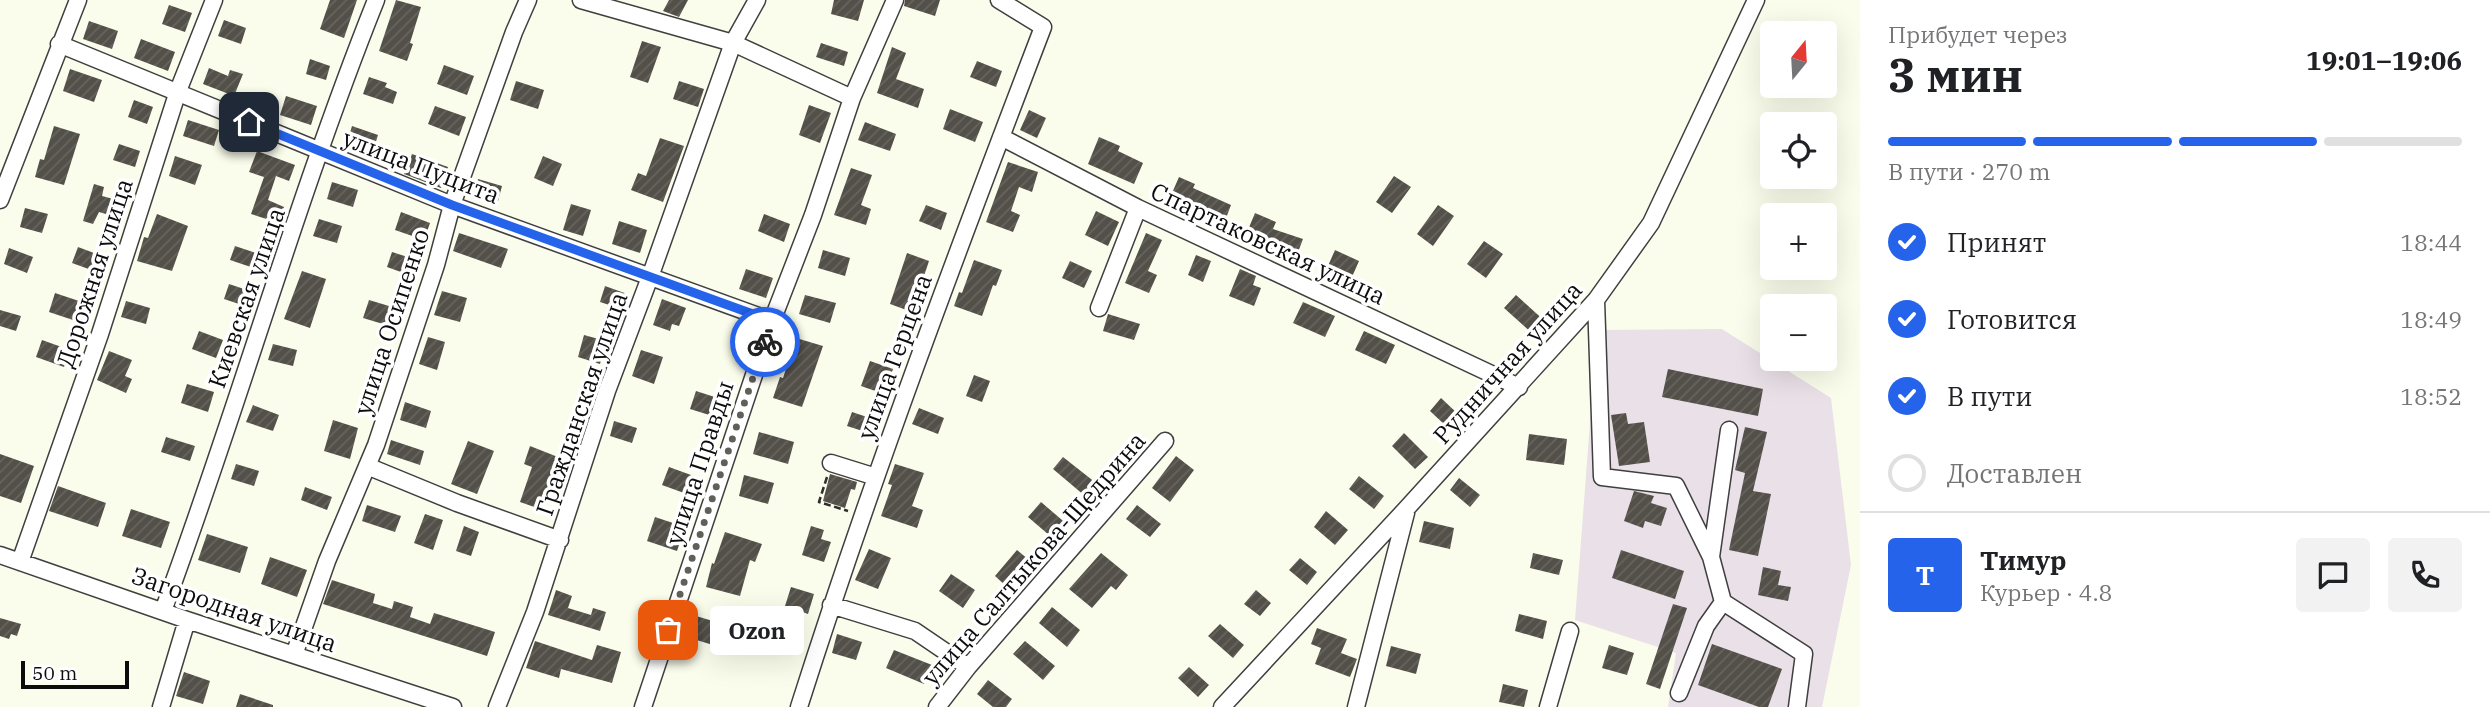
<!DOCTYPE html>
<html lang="ru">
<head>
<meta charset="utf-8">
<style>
	body { margin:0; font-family:"IBM Plex Serif",serif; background:#f2f2f2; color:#202124; height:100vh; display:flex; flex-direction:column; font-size:26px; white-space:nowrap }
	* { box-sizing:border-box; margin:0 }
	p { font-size:23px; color:#757577 }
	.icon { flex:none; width:38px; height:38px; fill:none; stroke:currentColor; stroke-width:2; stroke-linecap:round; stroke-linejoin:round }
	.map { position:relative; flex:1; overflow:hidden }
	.drawer { display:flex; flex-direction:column; background:#fff; width:630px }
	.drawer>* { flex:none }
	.needle { width:46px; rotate:18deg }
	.controls { position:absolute; left:1760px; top:21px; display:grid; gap:14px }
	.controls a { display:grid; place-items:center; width:77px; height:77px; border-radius:7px; background:#fff; box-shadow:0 7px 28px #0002; font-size:35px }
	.scale { position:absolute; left:21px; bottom:18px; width:108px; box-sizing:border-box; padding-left:7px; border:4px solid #0c0c0c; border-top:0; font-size:19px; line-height:24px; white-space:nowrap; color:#0c0c0c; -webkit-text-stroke:5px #fff; paint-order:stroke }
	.pin { position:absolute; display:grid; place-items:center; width:60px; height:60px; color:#fff; margin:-30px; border-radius:14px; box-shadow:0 4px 10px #0006 }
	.courier { position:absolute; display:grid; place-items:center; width:70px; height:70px; margin:-35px; border:5px solid #2563eb; border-radius:50%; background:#fff; color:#222; box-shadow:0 2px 9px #0007 }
	.bubble { position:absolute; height:49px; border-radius:7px; background:#fff; box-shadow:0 7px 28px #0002; font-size:23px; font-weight:700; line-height:49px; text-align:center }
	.head em { font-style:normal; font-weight:700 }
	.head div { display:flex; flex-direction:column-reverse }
	.head { display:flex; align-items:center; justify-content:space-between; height:119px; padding:0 28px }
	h1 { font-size:46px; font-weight:700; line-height:52px }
	.bar { display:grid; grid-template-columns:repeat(4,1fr); gap:10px 7px; align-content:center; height:84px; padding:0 28px }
	.bar i { height:9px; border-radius:5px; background:#e0e0e0 }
	.bar .current { background:#2563eb }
	.bar p { grid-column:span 4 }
	.line { display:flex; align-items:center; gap:18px; padding:0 28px; border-top:2px solid #e0e0e0 }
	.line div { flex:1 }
	.round { display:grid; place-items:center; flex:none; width:74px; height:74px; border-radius:7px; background:#f2f2f2 }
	ol { padding:0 28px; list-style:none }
	li { display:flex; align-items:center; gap:21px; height:77px }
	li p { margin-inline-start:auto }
	li .icon { padding:7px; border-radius:50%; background:#2563eb; color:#fff; stroke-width:4 }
	li:last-child { color:#757577 }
	li i { width:38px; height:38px; border:4px solid #e0e0e0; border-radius:50% }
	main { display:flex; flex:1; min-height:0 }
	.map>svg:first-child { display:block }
</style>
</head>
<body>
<main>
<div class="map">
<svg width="1860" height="707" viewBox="0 0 1860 707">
	<defs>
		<pattern id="building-hatch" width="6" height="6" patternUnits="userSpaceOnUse" patternTransform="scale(1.75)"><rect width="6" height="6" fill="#535049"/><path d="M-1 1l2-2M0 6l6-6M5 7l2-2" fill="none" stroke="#67645f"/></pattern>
	</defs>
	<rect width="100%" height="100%" fill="#fbfdec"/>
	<path fill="#eae0e8" d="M1722,329L1831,398L1851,565L1822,707H1668L1676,653L1575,620L1597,330Z"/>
	<path fill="url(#building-hatch)" d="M330,0H357L344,38L320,29Z
		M396,0L421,7L410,43L413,44L407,61L379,51Z
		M669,0H688L679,17L663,11Z
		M834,0H864L858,21L831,14Z
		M905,0H940L935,16L904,6Z
		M169,5L192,13L185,32L162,24Z
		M224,20L246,28L241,44L218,36Z
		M89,21L118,31L112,49L83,39Z
		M141,39L175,52L168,71L134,58Z
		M642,41L661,47L648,83L630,77Z
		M821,43L848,52L844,66L816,57Z
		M892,47L906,53L896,79L924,89L918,108L877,93Z
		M310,59L330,66L326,80L306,74Z
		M977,61L1002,71L996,87L970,77Z
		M444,65L474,76L467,95L437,84Z
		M209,68L228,76L230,70L243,74L234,96L203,84Z
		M70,69L102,80L94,102L63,91Z
		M369,77L387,83L385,87L397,92L393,104L363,94Z
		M516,81L544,90L538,109L510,100Z
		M679,81L704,89L698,107L673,99Z
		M286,96L317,106L311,125L280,115Z
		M134,100L153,107L147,124L128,117Z
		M809,105L831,113L820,143L799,135Z
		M435,106L466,117L459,136L428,124Z
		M950,109L983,122L975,142L943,129Z
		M1029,110L1046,118L1037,138L1020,130Z
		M188,120L219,130L214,146L183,136Z
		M865,122L896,134L890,151L858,140Z
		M54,126L80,134L64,185L35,177L40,159L44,160Z
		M352,126L378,135L373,151L347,143Z
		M1099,137L1120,146L1118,151L1143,163L1134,184L1088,164Z
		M660,138L684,146L663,202L631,190L638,173L646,176Z
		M119,144L140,151L135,167L113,160Z
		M257,151L295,165L289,181L276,176L268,200L284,207L279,223L251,214L264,177L249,172Z
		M412,154L448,167L441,188L404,174Z
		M175,156L202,165L195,185L169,176Z
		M543,156L562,164L553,186L534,178Z
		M1008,162L1038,172L1032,192L1019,187L1011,211L1020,215L1013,232L986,222Z
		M851,168L872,175L861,205L871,209L866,225L834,215Z
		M1394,176L1411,187L1392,213L1376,202Z
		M1179,177L1195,184L1193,188L1231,205L1223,226L1169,200Z
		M478,179L502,186L497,205L473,198Z
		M332,182L358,190L353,207L327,199Z
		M94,184L104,187L102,196L121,201L116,217L99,212L93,224L83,221Z
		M571,204L591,210L583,236L563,230Z
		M926,205L947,213L941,230L919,221Z
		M1438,205L1454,216L1433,246L1417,234Z
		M25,208L48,214L42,233L20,227Z
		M1096,211L1119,222L1108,246L1085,235Z
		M401,212L430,223L424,240L395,230Z
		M1255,213L1276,222L1273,229L1303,239L1295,260L1245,237Z
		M157,214L188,226L172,271L137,261L144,237L148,238Z
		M764,214L790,224L784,242L758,231Z
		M319,219L342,226L337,243L313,236Z
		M619,221L647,230L640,253L612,244Z
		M459,233L508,249L501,268L453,251Z
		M1146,233L1162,240L1148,271L1157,275L1149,293L1125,283Z
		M1484,241L1503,254L1486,278L1467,264Z
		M235,246L265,256L260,270L230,260Z
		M78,247L102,256L97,272L72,263Z
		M9,248L33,257L27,273L4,264Z
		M823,250L850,258L845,276L818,268Z
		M1335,250L1359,261L1348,286L1324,275Z
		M392,252L417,260L412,276L387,267Z
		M907,253L929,261L912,312L890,304Z
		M1196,255L1211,261L1203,282L1188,275Z
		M974,260L1002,270L996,286L993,285L982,316L954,306L959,292L962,293Z
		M1070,261L1092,271L1084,288L1062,278Z
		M746,269L773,278L766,298L739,289Z
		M1240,269L1256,276L1253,285L1261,288L1254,306L1229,296Z
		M302,271L326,279L310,328L284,319Z
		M229,284L253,292L248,307L224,299Z
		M605,286L630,295L625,310L600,302Z
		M442,291L467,298L460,322L434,315Z
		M55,293L88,304L82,323L49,312Z
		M805,295L836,303L830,323L799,314Z
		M1516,295L1547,323L1535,336L1504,308Z
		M662,299L686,308L679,326L672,324L670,331L653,325Z
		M369,300L399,309L393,327L363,318Z
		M126,301L150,308L146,324L121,317Z
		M1303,302L1335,316L1325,337L1293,323Z
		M0,310L21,316L16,331L0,326Z
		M1108,314L1140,324L1134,340L1103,331Z
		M199,331L223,340L216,358L192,349Z
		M1364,331L1395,345L1386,364L1355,350Z
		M584,335L606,341L600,364L578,357Z
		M428,337L445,342L437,370L419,364Z
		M796,338L823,346L802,407L773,398L780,377L783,378Z
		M42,340L70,350L64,367L36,357Z
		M273,344L297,350L293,366L268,360Z
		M641,350L663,357L654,384L632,376Z
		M109,351L132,360L125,376L132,379L126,393L97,380Z
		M870,361L893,369L884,394L861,386Z
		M1668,369L1763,389L1758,416L1662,397Z
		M974,375L990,381L982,402L966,396Z
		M187,384L214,392L208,412L181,403Z
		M696,391L724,400L719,418L690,409Z
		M1441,398L1458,414L1446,426L1430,411Z
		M405,402L431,411L426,428L400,420Z
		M253,405L279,415L273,431L246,422Z
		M919,408L944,418L938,434L912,424Z
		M852,412L873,419L869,433L847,426Z
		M1626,413L1628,424L1644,422L1650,462L1619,466L1611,415Z
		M333,420L358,428L350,459L324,451Z
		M614,421L637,428L632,443L610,436Z
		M1745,427L1767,432L1753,491L1771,494L1758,556L1729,550L1745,473L1735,470Z
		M759,432L794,442L788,464L753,454Z
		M1404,433L1428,457L1415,469L1392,446Z
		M1529,434L1567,439L1564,465L1526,460Z
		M166,437L195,446L190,461L161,452Z
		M391,440L424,451L420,465L387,454Z
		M468,441L494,451L477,494L451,484Z
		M530,446L563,459L543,510L520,502L532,467L524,464Z
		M0,454L34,466L21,503L0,496Z
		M1176,456L1194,470L1170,502L1152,488Z
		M1063,457L1096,483L1085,496L1053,469Z
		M236,464L259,471L254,486L231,479Z
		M895,464L924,473L912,506L923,510L917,528L881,516L892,485L888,484Z
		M669,467L702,479L695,497L662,485Z
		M830,474L857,482L855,490L851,489L845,508L823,501Z
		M744,475L774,483L768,504L739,496Z
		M1359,476L1384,496L1374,509L1349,489Z
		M1459,478L1480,495L1470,507L1450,490Z
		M58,486L106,503L98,527L49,511Z
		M305,487L332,497L327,510L301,500Z
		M1634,491L1654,496L1651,503L1667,508L1661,526L1645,521L1643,528L1624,521Z
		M1041,502L1069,526L1056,541L1028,517Z
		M367,505L401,516L395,532L362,521Z
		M1137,505L1161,524L1150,537L1126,519Z
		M131,509L170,522L161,548L122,536Z
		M1326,511L1348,530L1335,545L1314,527Z
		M425,514L443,520L433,550L414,543Z
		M655,517L685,527L677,551L647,541Z
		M1424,521L1454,528L1450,549L1419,542Z
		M464,526L479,532L471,556L456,551Z
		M811,526L824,530L821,539L831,542L824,562L802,555Z
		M725,532L762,544L755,562L750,560L740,596L706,587L712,563L714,564Z
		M207,534L248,547L240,573L198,560Z
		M869,549L891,558L878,589L855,580Z
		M1017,550L1029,560L1007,587L995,576Z
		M1621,550L1684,571L1675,599L1612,578Z
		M1101,553L1128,575L1116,590L1111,586L1092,608L1069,589Z
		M1533,553L1563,560L1559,575L1530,568Z
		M270,557L307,570L297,597L261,584Z
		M1300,558L1317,572L1307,585L1289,570Z
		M1763,567L1781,571L1778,585L1791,587L1788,601L1758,595Z
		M951,574L975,590L963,608L939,591Z
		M332,580L375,594L373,603L392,609L394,601L413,607L410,617L430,624L434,613L495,632L487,656L323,604Z
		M791,587L814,594L808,614L785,606Z
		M556,590L572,596L568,608L591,615L593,608L606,612L600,631L548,615Z
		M1256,590L1271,603L1260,616L1244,604Z
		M1673,604L1687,608L1660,689L1646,684Z
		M1052,607L1080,630L1067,647L1039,623Z
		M1519,614L1547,621L1543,639L1515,631Z
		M696,616L733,627L726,649L690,638Z
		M0,618L21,624L17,636L11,634L9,639L0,636Z
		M1220,624L1244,645L1233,658L1208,636Z
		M1317,628L1347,639L1341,653L1357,659L1350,677L1315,664L1321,648L1311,644Z
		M837,634L862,642L856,660L832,653Z
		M535,641L592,660L597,645L621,652L612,683L561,669L559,678L526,668Z
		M1025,641L1055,666L1043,680L1013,654Z
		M1712,644L1782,669L1768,707H1759L1698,685Z
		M1609,645L1634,653L1627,675L1602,668Z
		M1391,646L1421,654L1416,674L1386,666Z
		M894,650L932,665L924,684L886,668Z
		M1189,667L1209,685L1198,697L1178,678Z
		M184,672L210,681L203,704L176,696Z
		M988,680L1012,699L1006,707H993L977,694Z
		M1503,684L1528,690L1524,707L1499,702Z
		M240,694L273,705V707H236Z"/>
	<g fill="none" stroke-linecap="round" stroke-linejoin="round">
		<g stroke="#3f3f3f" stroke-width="19">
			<path id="minor" d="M581,0L733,43L852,98
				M59,44L452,205L772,321
				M1001,137L1138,208L1519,387
				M0,200L78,0
				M1596,300L1602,477L1676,486L1711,557
				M1099,308L1138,208
				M1729,430L1711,557L1723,602L1804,654L1797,707
				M831,463L876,477
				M367,466L457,503L560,540
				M0,555L187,620L453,707
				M20,562L100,334L178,91L214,0
				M831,605L915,631L968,667
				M163,611C238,409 296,200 376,0
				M294,655L327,561L376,445L436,265L452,205L514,32L528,0
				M1679,693L1706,626L1723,602
				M161,707L187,620
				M497,707L535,612L607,391L650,277L733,43L757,0
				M643,707L772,321L813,215L852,98L895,0
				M799,707C872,477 957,252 1043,27L999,0
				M937,707L968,667L1165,441
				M1222,707L1407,508L1596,300L1651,223L1756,0
				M1356,707L1406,513
				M1548,707L1570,631"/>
		</g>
		<path stroke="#2e2e2e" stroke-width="2.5" stroke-dasharray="7 3.5" stroke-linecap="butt" d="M827,477L819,502L848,511"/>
		<use href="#minor" stroke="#fff" stroke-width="16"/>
	</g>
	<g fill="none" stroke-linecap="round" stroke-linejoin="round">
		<path stroke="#60605a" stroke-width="7" stroke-dasharray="0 12.6" d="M668,630L765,342"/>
		<path stroke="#2563eb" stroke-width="9" d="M249,122L452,205L772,321L765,342"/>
	</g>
	<g text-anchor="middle" stroke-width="7" stroke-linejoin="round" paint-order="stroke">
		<g font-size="24" fill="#0c0c0c" stroke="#fff">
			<text transform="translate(421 167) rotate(21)" y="8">улица Пуцита</text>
			<text transform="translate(1268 244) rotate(25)" y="8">Спартаковская улица</text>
			<text transform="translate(95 273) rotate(-72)" y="8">Дорожная улица</text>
			<text transform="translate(247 298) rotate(-71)" y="8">Киевская улица</text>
			<text transform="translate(392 322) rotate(-72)" y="8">улица Осипенко</text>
			<text transform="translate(895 357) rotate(-70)" y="8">улица Герцена</text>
			<text transform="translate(1508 363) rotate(-48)" y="8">Рудничная улица</text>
			<text transform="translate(582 404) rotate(-71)" y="8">Гражданская улица</text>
			<text transform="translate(700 463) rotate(-72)" y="8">улица Правды</text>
			<text transform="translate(1034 559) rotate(-49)" y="8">улица Салтыкова-Щедрина</text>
			<text transform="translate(234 610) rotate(19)" y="8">Загородная улица</text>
		</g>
	</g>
</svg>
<div class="controls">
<a><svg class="needle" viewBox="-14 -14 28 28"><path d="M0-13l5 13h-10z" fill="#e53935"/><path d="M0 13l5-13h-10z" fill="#757577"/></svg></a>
<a><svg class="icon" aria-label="locate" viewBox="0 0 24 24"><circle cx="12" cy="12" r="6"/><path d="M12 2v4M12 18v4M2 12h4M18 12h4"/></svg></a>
<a>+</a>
<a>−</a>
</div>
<div class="scale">50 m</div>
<div class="pin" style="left:668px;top:630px;background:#ea580c"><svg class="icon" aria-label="bag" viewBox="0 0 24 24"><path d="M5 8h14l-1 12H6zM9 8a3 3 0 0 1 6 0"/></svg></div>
<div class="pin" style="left:249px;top:122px;background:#1f2937"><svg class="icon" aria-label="home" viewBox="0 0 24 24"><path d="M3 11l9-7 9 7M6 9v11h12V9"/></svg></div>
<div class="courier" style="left:765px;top:342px"><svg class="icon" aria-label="bike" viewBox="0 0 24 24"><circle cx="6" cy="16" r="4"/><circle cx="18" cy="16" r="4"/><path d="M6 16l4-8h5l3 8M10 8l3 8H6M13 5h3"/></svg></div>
<div class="bubble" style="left:710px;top:606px;width:94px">Ozon</div>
</div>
<section class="drawer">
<div class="head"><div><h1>3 мин</h1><p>Прибудет через</p></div><em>19:01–19:06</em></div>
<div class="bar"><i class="current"></i><i class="current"></i><i class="current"></i><i></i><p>В пути · 270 m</p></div>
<ol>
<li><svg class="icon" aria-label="check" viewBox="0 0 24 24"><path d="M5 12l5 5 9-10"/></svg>Принят<p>18:44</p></li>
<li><svg class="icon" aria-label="check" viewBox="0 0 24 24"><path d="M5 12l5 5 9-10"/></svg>Готовится<p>18:49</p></li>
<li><svg class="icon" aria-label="check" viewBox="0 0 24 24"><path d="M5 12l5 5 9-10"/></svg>В пути<p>18:52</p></li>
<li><i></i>Доставлен</li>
</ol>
<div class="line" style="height:126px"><b class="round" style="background:#2563eb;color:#fff">Т</b><div><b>Тимур</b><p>Курьер · 4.8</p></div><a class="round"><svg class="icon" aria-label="chat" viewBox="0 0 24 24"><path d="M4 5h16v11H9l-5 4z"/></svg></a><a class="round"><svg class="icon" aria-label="phone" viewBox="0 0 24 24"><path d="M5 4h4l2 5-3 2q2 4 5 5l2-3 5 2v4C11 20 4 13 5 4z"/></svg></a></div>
</section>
</main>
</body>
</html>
